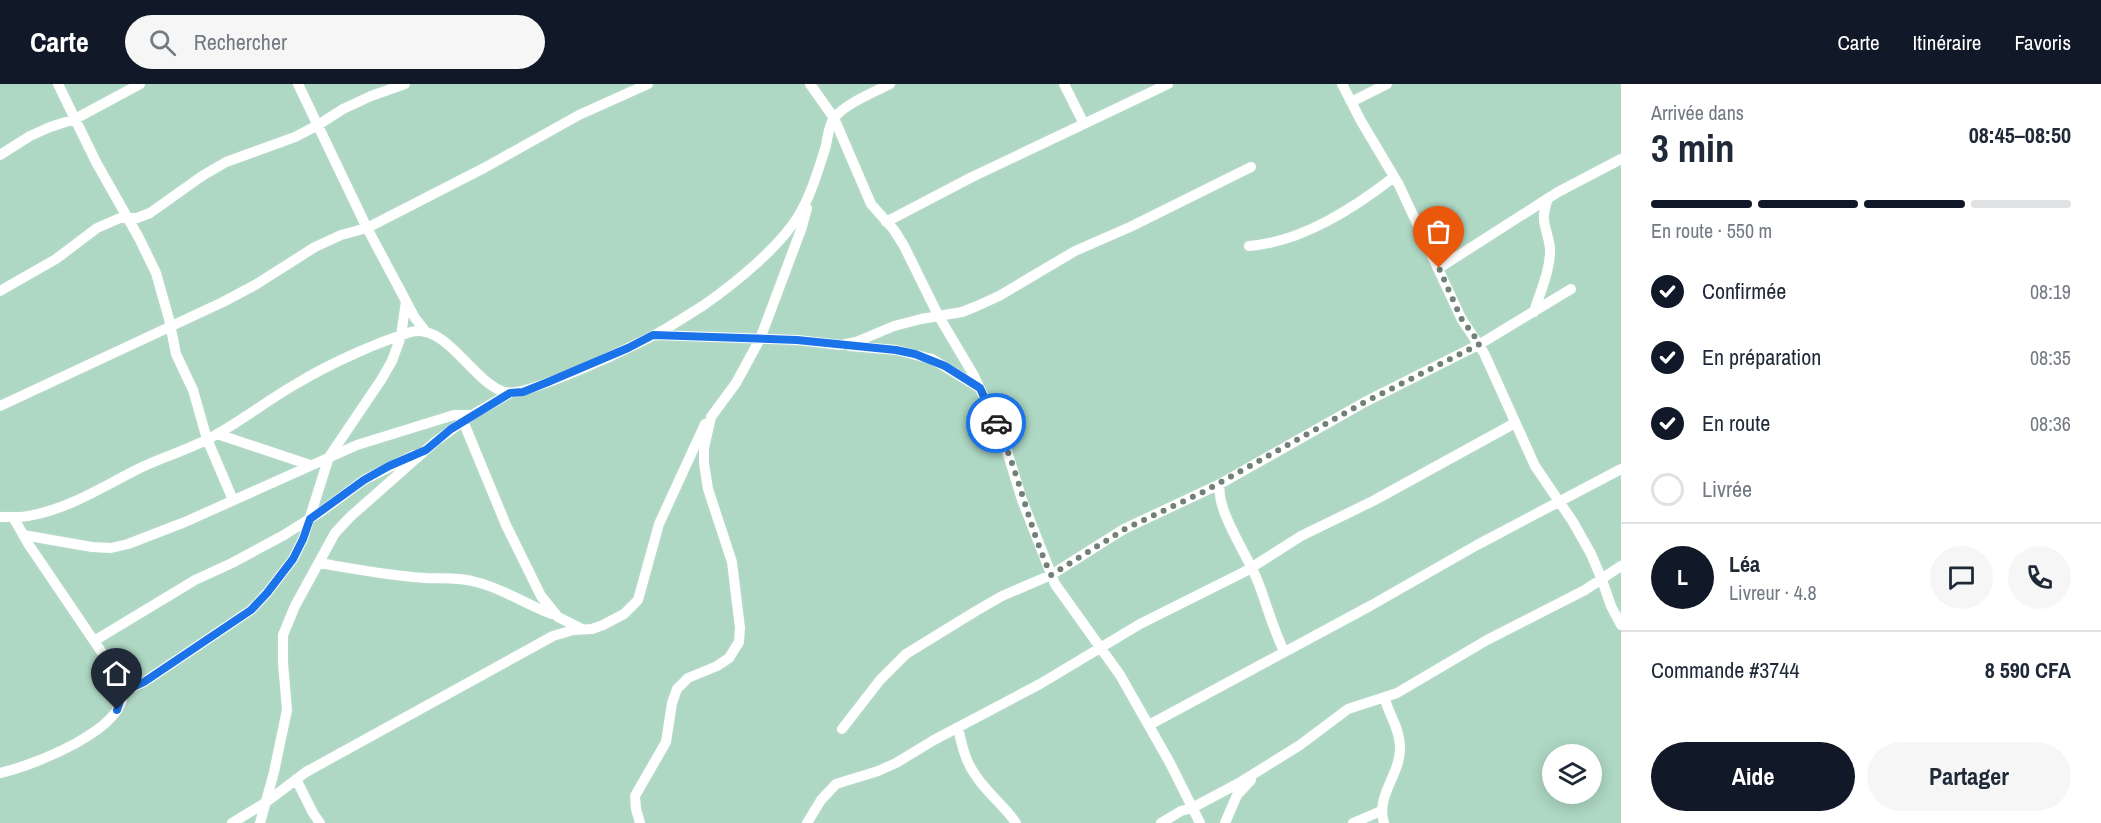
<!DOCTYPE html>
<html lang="fr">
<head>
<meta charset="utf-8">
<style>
	body { margin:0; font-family:"Archivo Narrow",sans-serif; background:#f6f6f7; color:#1f2937; height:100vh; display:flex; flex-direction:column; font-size:22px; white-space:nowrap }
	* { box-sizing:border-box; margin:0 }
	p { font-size:20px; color:#747a83 }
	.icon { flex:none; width:33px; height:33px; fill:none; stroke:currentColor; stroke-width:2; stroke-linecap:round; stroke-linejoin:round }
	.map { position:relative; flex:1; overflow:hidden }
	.drawer { display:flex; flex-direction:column; background:#fff; width:480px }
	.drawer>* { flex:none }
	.fabs { position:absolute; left:1542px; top:660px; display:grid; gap:12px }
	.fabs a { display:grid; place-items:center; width:60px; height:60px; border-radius:50%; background:#fff; box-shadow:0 3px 15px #0003; font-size:30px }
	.pin { position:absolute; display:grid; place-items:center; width:51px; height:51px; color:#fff; margin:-62px -26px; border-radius:50% 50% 50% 0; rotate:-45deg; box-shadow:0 0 6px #0007 }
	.pin .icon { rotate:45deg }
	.courier { position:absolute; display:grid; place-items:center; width:60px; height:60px; margin:-30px; border:4px solid #1a73e8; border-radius:50%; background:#fff; color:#222; box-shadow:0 2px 8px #0007 }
	.overview em { font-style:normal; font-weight:800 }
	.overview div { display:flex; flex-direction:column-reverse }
	.overview { display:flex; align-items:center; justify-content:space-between; height:102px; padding:0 30px }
	h1 { font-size:39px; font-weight:800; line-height:45px }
	.bar { display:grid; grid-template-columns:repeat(4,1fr); gap:9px 6px; align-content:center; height:72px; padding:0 30px }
	.bar i { height:8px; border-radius:4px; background:#e0e1e3 }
	.bar .selected { background:#111827 }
	.bar p { grid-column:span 4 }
	.line { display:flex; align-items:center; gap:15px; padding:0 30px; border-top:2px solid #e0e1e3 }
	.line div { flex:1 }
	.round { display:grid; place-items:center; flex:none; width:63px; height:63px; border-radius:32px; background:#f6f6f7 }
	ol { padding:0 30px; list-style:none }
	li { display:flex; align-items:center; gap:18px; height:66px }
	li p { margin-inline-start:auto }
	li .icon { padding:6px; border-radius:50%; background:#111827; color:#fff; stroke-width:4 }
	li:last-child { color:#747a83 }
	li i { width:33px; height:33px; border:3px solid #e0e1e3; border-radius:50% }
	.primary-button { display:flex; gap:12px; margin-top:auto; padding:12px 30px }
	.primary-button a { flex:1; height:69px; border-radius:36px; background:#111827; color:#fff; font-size:24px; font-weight:800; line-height:69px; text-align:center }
	.primary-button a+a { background:#f6f6f7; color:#1f2937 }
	header { display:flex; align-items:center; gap:36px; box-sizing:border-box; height:84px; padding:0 30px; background:#111827; color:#fff }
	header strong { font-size:28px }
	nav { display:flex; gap:33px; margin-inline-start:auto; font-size:21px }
	.search { width:420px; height:54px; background:#f6f6f7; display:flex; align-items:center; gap:15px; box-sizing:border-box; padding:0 21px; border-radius:33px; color:#747a83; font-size:22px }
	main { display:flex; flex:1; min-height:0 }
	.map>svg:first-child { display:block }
</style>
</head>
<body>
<header>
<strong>Carte</strong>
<div class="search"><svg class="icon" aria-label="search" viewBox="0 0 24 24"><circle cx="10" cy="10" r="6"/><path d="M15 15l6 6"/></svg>Rechercher</div>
<nav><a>Carte</a><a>Itinéraire</a><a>Favoris</a></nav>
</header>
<main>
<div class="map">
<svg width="1621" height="739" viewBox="0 0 1621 739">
	<rect width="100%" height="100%" fill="#eefdf5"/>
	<path fill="#aed8c4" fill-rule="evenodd" d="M0,0H1621V739H0ZM1552,670H1592V710H1552Z"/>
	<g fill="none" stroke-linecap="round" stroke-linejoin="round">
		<g stroke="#b2d8c6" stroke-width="14">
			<path id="street" d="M58,0L96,78L139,154L156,189L169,235L176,270L193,306L207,355L233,416
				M298,0L367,144L415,234L426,248
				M810,0L834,34L871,120L894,146L904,162L938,231L973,290L990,326L1003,354L1022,416L1055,500L1120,591L1170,679L1200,739
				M1064,0L1084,40
				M1342,0L1361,37L1399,101L1461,234L1484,269L1535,382L1573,438L1591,470L1602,496L1611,522L1621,541
				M1351,18L1387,0
				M0,71L30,52L50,43L75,35L140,0
				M886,138L972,93L1168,0
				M1249,162C1302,158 1354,124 1394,93
				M1439,184L1558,108L1621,75
				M0,207L56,175L97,144L120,134H137L150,129L202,92L226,78L295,53L318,41L343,25L371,12L405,0
				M1534,228C1540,208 1551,185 1550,164C1547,141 1539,140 1548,114
				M655,251L797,256L841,261L856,258L894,242L921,235L962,228L977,222L999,212L1075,167L1130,143L1251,83
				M850,262L896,266L932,275L978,303
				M0,322L223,218L255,201L315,163L341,151L367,144L484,84L579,31L648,0
				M463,337L506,441L541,512L558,533L582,545
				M217,350L310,381
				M1220,400C1215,426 1249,473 1258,498C1267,521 1273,545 1284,567
				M0,433C11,433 22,434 33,431C70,424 104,402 138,385C160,374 185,367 208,355C239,339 266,317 296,300C329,280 375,259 411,248C446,238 475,301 505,308C526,314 644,258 667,244C679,237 691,229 704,221C734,200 780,163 799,131C811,111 818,87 825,65C828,55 828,42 834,34C845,20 874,8 890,0
				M23,451L92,463L111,464L128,460L185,438L357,361L454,331H472
				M319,479C354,485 390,492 425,494C442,495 459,493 476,498C502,504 527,521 552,530
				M94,557L195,496L232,479L284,451L322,427L364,396L414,371
				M123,608L144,598L251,526L267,509L293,475L303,455L329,373L381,296L392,277L401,252L406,217
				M1149,641L1370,522L1477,461L1621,385
				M958,644C962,661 965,677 976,692C987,709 1004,721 1016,739
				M842,645L880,596L906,570L976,527L1002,512L1051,491L1124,445L1220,400L1365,318L1480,260L1571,205
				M0,689C31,682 127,646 123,606C122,599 117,592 113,585L29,461L13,433
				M296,695L313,729L320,739
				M232,739L265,719L306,688L553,552L573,546L592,545L603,541L624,530L638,516L659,440L705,340
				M260,739L274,688L287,626L283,579V551L295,522L335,449L350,433L436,357L472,331L510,309
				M640,739L636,725L635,712L666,658L672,619L677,605L688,594L717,582L729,574L739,558L740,544L732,478L708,405L704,379V364L711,333L736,299L760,255L802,143L807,124
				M807,739L821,716L836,700L878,687L896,679L934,656L1040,600L1140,540L1246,487L1301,452L1373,417L1515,339
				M1161,739L1181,727L1192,724L1239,699L1300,661L1348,625L1397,609L1487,556L1585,506L1621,482
				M1225,739L1237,711L1251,696
				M1353,739L1381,727
				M1384,739C1375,712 1401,690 1400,663C1400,645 1389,631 1385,615"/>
		</g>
		<use href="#street" stroke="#fff" stroke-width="10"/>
	</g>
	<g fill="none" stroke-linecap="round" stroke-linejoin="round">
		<path stroke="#718079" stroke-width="6" stroke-dasharray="0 10.8" d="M996,339C1019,388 1028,442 1051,491L1125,445L1205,407L1365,318L1480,260L1461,234L1439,184"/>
		<path stroke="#1a73e8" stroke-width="8" d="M117,626L123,608L144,598L251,526L267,509L293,475L303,455L310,435L364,396L389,382L426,366L451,345L510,309L523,308L548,298L628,264L653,251L797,256L896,266L915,270L945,282L980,304L996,339"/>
	</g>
</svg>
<div class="fabs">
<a><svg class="icon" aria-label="layers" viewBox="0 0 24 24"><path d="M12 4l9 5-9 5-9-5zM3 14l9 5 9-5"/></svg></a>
</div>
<div class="pin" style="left:1439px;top:184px;background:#ea580c"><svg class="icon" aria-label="bag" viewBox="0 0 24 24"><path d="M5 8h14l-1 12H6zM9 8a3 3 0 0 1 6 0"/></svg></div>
<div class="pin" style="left:117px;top:626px;background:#1f2937"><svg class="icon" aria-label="home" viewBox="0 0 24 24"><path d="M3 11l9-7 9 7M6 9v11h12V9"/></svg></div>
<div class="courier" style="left:996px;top:339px"><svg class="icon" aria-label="car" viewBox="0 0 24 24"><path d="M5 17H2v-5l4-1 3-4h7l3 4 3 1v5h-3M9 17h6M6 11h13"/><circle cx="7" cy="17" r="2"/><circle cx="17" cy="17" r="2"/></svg></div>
</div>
<section class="drawer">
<div class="overview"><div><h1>3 min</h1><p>Arrivée dans</p></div><em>08:45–08:50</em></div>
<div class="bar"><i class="selected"></i><i class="selected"></i><i class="selected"></i><i></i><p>En route · 550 m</p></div>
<ol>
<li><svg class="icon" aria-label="check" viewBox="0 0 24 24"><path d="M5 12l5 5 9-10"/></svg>Confirmée<p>08:19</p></li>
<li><svg class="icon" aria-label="check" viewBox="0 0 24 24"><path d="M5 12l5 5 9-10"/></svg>En préparation<p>08:35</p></li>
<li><svg class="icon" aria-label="check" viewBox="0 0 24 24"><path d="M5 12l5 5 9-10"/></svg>En route<p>08:36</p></li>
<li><i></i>Livrée</li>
</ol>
<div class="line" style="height:108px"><b class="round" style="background:#111827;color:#fff">L</b><div><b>Léa</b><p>Livreur · 4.8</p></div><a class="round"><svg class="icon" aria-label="chat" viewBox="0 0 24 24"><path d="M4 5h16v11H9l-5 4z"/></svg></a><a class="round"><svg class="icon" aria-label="phone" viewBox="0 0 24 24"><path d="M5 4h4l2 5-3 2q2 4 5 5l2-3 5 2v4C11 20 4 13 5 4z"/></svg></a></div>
<div class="line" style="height:78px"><div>Commande #3744</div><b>8 590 CFA</b></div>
<div class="primary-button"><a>Aide</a><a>Partager</a></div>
</section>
</main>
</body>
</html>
